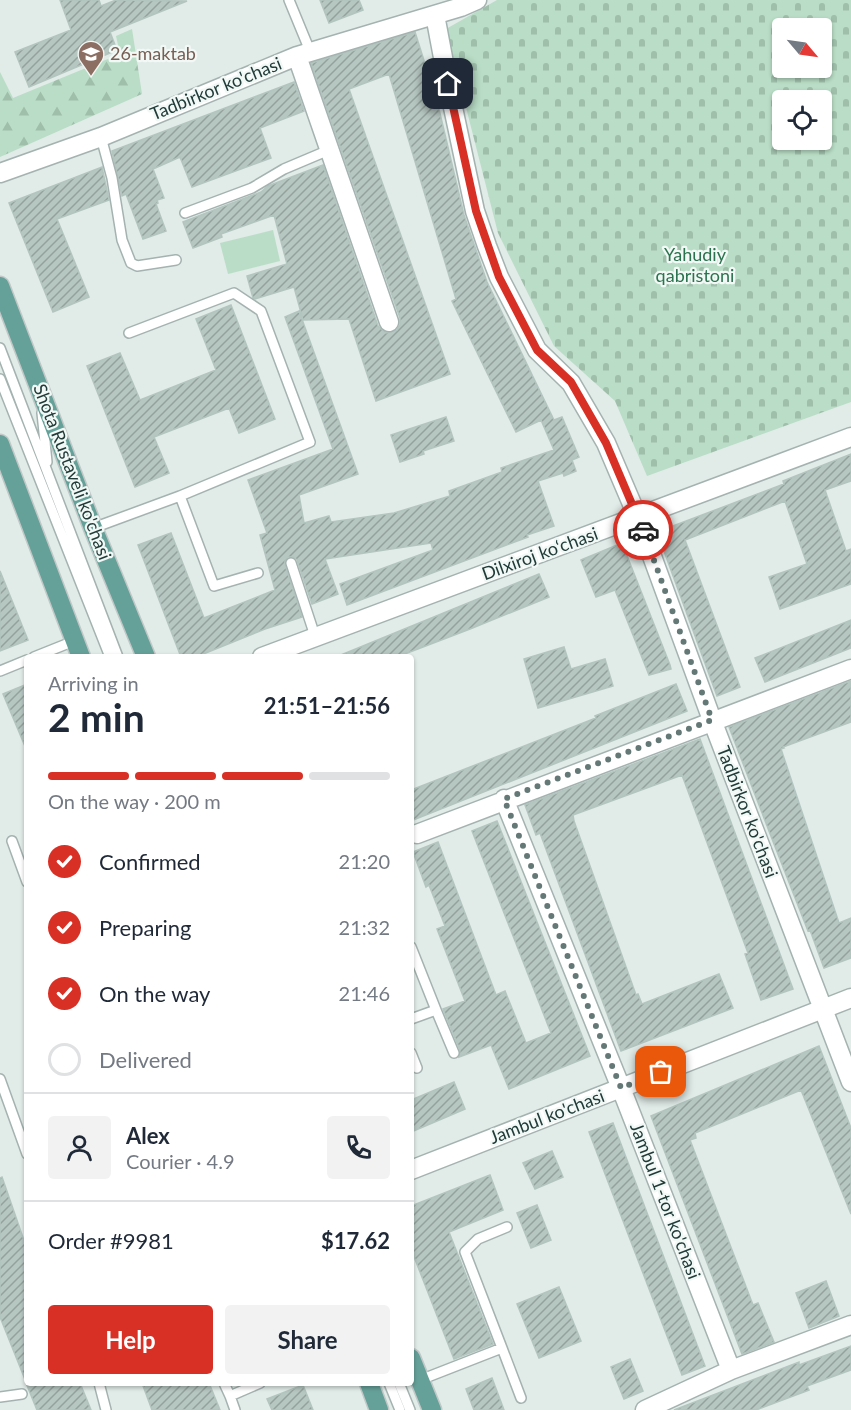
<!DOCTYPE html>
<html lang="en">
<head>
<meta charset="utf-8">
<style>
	body { margin:0; font-family:Lato,sans-serif; background:#f2f2f3; color:#1f2937; height:100vh; display:flex; flex-direction:column; font-size:22px; white-space:nowrap }
	* { box-sizing:border-box; margin:0 }
	p { font-size:20px; color:#747a83 }
	.icon { flex:none; width:33px; height:33px; fill:none; stroke:currentColor; stroke-width:2; stroke-linecap:round; stroke-linejoin:round }
	.map { position:relative; flex:1; overflow:hidden }
	.panel { position:absolute; left:24px; top:654px; width:390px; height:732px; display:flex; flex-direction:column; background:#fff; border-radius:6px; box-shadow:0 2px 4px #0004 }
	.panel>* { flex:none }
	.needle { width:39px; rotate:119deg }
	.controls { position:absolute; left:772px; top:18px; display:grid; gap:12px }
	.controls a { display:grid; place-items:center; width:60px; height:60px; border-radius:6px; background:#fff; box-shadow:0 2px 4px #0004; font-size:30px }
	.pin { position:absolute; display:grid; place-items:center; width:51px; height:51px; color:#fff; margin:-26px; border-radius:12px; box-shadow:0 3px 9px #0006 }
	.courier { position:absolute; display:grid; place-items:center; width:60px; height:60px; margin:-30px; border:4px solid #d93025; border-radius:50%; background:#fff; color:#222; box-shadow:0 2px 8px #0007 }
	.summary em { font-style:normal; font-weight:700 }
	.summary div { display:flex; flex-direction:column-reverse }
	.summary { display:flex; align-items:center; justify-content:space-between; height:102px; padding:0 24px }
	h1 { font-size:39px; font-weight:700; line-height:45px }
	.bar { display:grid; grid-template-columns:repeat(4,1fr); gap:9px 6px; align-content:center; height:72px; padding:0 24px }
	.bar i { height:8px; border-radius:4px; background:#e0e1e3 }
	.bar .current { background:#d93025 }
	.bar p { grid-column:span 4 }
	.line { display:flex; align-items:center; gap:15px; padding:0 24px; border-top:2px solid #e0e1e3 }
	.line div { flex:1 }
	.round { display:grid; place-items:center; flex:none; width:63px; height:63px; border-radius:6px; background:#f2f2f3 }
	ol { padding:0 24px; list-style:none }
	li { display:flex; align-items:center; gap:18px; height:66px }
	li p { margin-inline-start:auto }
	li .icon { padding:6px; border-radius:50%; background:#d93025; color:#fff; stroke-width:4 }
	li:last-child { color:#747a83 }
	li i { width:33px; height:33px; border:3px solid #e0e1e3; border-radius:50% }
	.cta { display:flex; gap:12px; margin-top:auto; padding:12px 24px }
	.cta a { flex:1; height:69px; border-radius:6px; background:#d93025; color:#fff; font-size:24px; font-weight:700; line-height:69px; text-align:center }
	.cta a+a { background:#f2f2f3; color:#1f2937 }
	.map>svg:first-child { display:block }
</style>
</head>
<body>
<div class="map">
<svg width="851" height="1410" viewBox="0 0 851 1410">
	<defs>
		<pattern id="forest-firs" width="22" height="20" patternUnits="userSpaceOnUse" patternTransform="scale(1.5)"><rect width="22" height="20" fill="#b9ddc6"/><path d="M5 1l3.5 6h-7zM16 11l3.5 6h-7z" fill="#9fbfab"/></pattern>
		<pattern id="cemetery-stones" width="16" height="16" patternUnits="userSpaceOnUse" patternTransform="scale(1.5)"><rect width="16" height="16" fill="#b9ddc6"/><path d="M2 7V4a2 2 0 0 1 4 0v3zM10 15v-3a2 2 0 0 1 4 0v3z" fill="#9fbfab"/></pattern>
		<pattern id="building-hatch" width="6" height="6" patternUnits="userSpaceOnUse" patternTransform="scale(1.5)"><rect width="6" height="6" fill="#b6c6c1"/><path d="M-1 1l2-2M0 6l6-6M5 7l2-2" fill="none" stroke="#94a29e"/></pattern>
	</defs>
	<rect width="100%" height="100%" fill="#e1ebe8"/>
	<path fill="url(#forest-firs)" d="M132,29L142,94L0,157V72L13,98L120,54L116,36Z"/>
	<path fill="url(#cemetery-stones)" fill-rule="evenodd" d="M497,0H851V402L647,476L615,401L554,346L498,233L446,29ZM783,28H822V68H783ZM783,100H822V140H783Z"/>
	<path fill="#b9ddc6" d="M273,230L280,261L228,274L220,243Z"/>
	<path fill="url(#building-hatch)" stroke="#b3c5bf" stroke-width="1.5" d="M60,0H99L101,6L116,0L187,1L110,32L117,50L29,87L15,52L71,30Z
		M320,0H359L363,10L329,23Z
		M415,32L438,105L464,215L487,282L554,420L562,417L579,457L572,460L576,471L564,476L563,473L538,481L554,526L527,535L528,537L347,605L340,584L433,550L431,543L325,559L338,594L312,604L297,560L293,557H288L285,561V565L302,617L265,629L196,657H181L138,545L171,533L204,618L275,590L260,535L267,533L248,480L333,449L285,317L299,311L358,474L299,495L304,523L329,516L331,522L394,513L450,496L449,491L502,472L501,468L554,450L541,420L516,432L452,301L456,299L389,74L349,89L450,374L376,401L349,319L303,320L294,287L255,299L253,298L247,276L287,264L274,215L221,234L222,237L193,248L183,222L261,192L268,186L323,165L378,326L386,333L397,330L400,325V318L311,63Z
		M294,82L304,111L260,128L271,158L192,187L180,157L153,169L164,198L157,200L158,203L156,204L166,231L143,239L126,194L122,196L112,151Z
		M102,167L109,200L57,219L89,297L53,312L9,203Z
		M231,305L275,419L239,433L229,408L154,437L169,473L135,487L87,366L120,353L140,400L216,370L196,319Z
		M446,417L454,441L423,451L424,454L400,462L391,435Z
		M851,454V481L825,490L846,551L851,549V584L780,609L769,577L807,564L785,501L685,540L740,687L717,696L657,532L784,484L783,481Z
		M622,543L670,665L671,669L649,675L615,590L596,597L581,560Z
		M0,571L28,640L0,651Z
		M539,574L549,597L470,629L397,657H336Z
		M851,620V648L765,682L755,658Z
		M564,647L571,669L605,659L613,686L538,708L524,659Z
		M851,681V722L783,747L784,748L781,749L839,923L851,918V958L824,968L810,930L808,931L774,844L729,727Z
		M27,684V751L3,694Z
		M676,684L687,711L411,821V790L596,718L595,716Z
		M700,739L793,989L761,1000L745,954L748,953L682,775L573,815L574,821L636,995L638,994L642,1004L719,974L733,1008L621,1051L540,833L536,835L525,805Z
		M497,821L590,1056L509,1089L491,1045L459,1057L460,1050L443,1009L465,1001L437,929L445,926L429,885L426,887L413,852L438,842L496,995L505,991L526,1043L551,1033L472,831Z
		M819,1046L851,1128V1214L801,1090L695,1133L696,1138L690,1140L753,1305L758,1303L774,1342L742,1354L651,1116Z
		M454,1082L465,1109L411,1132V1100Z
		M613,1123L705,1366L682,1375L589,1132Z
		M552,1151L563,1177L535,1189L523,1163Z
		M490,1175L503,1210L449,1232L493,1344L454,1359L411,1249V1206Z
		M2,1177L27,1249L26,1382L0,1317V1178Z
		M537,1205L551,1240L531,1248L517,1213Z
		M826,1281L839,1316L809,1328L796,1293Z
		M559,1287L581,1341L539,1358L517,1304Z
		M851,1346V1370L807,1386L809,1390L756,1410H674L799,1362V1365Z
		M630,1359L643,1391L624,1399L611,1367Z
		M492,1378L504,1410H474L466,1389Z
		M26,1383H80L91,1410H37Z
		M142,1383H209L220,1410H152Z
		M303,1385L313,1410H272L267,1399Z"/>
	<g fill="none" stroke-linecap="round" stroke-linejoin="round">
		<g stroke="#a4b3b0" stroke-width="12">
			<path id="service" d="M289,0L310,51
				M101,137L112,178L122,240L131,263L137,266L176,260
				M185,213L252,188L284,169L329,150
				M129,333L234,293L261,311L310,442L180,496
				M0,348L118,657
				M0,379L110,657
				M42,413L47,462
				M93,528L180,496L214,586L258,573
				M291,563L315,636
				M34,657L74,641
				M0,671L27,660
				M12,841L27,882
				M411,947L436,1010L411,1019
				M436,1010L454,1053
				M411,1053L417,1068
				M0,1079L27,1154
				M502,1348L465,1252L478,1239L507,1227
				M420,1380L502,1348L521,1398
				M99,1383L106,1410
				M224,1383L230,1396
				M389,1383L400,1410
				M399,1383L410,1410
				M0,1397L22,1394
				M235,1410L230,1396L260,1383"/>
		</g>
		<g stroke="#a4b3b0" stroke-width="21">
			<path id="minor" d="M435,15L448,84L475,211L487,246L499,277L537,350L571,383L606,443L638,518L712,720L851,1082
				M297,56L389,322
				M0,173L101,137L297,56L461,7L477,0
				M262,657L851,437
				M504,799L621,1088L731,1370
				M417,834L851,669
				M411,1170L851,998
				M645,1410L731,1370L851,1325"/>
		</g>
		<g stroke="#c1c8c7" stroke-width="21">
			<path id="primary" d="M0,286L93,528L146,657
				M0,444L81,657
				M411,1358L432,1410
				M369,1383L379,1410"/>
		</g>
		<use href="#service" stroke="#fff" stroke-width="9"/>
		<use href="#minor" stroke="#fff" stroke-width="18"/>
		<use href="#primary" stroke="#65a198" stroke-width="18"/>
	</g>
	<g fill="none" stroke-linecap="round" stroke-linejoin="round">
		<path stroke="#647976" stroke-width="6" stroke-dasharray="0 10.8" d="M643,530L712,720L504,799L621,1088L661,1072"/>
		<path stroke="#d93025" stroke-width="8" d="M448,84L476,211L499,277L537,350L571,382L606,443L643,530"/>
	</g>
	<defs>
		<g id="school-pin" transform="scale(1.35)"><path d="M0 17L-7.5 6A9.5 9.5 0 1 1 7.5 6Z" fill="#8d6e63" stroke="#f1f8f5"/><path d="M0-5L7-2L0 1L-7-2ZM-4 1L0 2.5L4 1V4Q0 6-4 4Z" fill="#fff"/></g>
	</defs>
	<g fill-rule="evenodd">
		<use href="#school-pin" x="91" y="54"/>
	</g>
	<g text-anchor="middle" stroke-width="4.5" stroke-linejoin="round" paint-order="stroke">
		<g font-size="18" fill="#785e54" stroke="#f1f8f5" text-anchor="start">
			<text x="110" y="60">26-maktab</text>
		</g>
		<g font-size="18" fill="#213c38" stroke="#f1f8f5">
			<text transform="translate(216 89) rotate(-22)" y="6">Tadbirkor ko'chasi</text>
			<text transform="translate(72 472) rotate(69)" y="6">Shota Rustaveli ko'chasi</text>
			<text transform="translate(540 554) rotate(-20)" y="6">Dilxiroj ko‘chasi</text>
			<text transform="translate(747 812) rotate(69)" y="6">Tadbirkor ko'chasi</text>
			<text transform="translate(547 1117) rotate(-21)" y="6">Jambul ko'chasi</text>
			<text transform="translate(665 1201) rotate(69)" y="6">Jambul 1-tor ko'chasi</text>
		</g>
		<g font-size="18" fill="#2b734e" stroke="#f1f8f5">
			<text x="695" y="261">Yahudiy<tspan x="695" dy="21">qabristoni</tspan></text>
		</g>
	</g>
</svg>
<div class="controls">
<a><svg class="needle" viewBox="-14 -14 28 28"><path d="M0-13l5 13h-10z" fill="#e53935"/><path d="M0 13l5-13h-10z" fill="#747a83"/></svg></a>
<a><svg class="icon" aria-label="locate" viewBox="0 0 24 24"><circle cx="12" cy="12" r="6"/><path d="M12 2v4M12 18v4M2 12h4M18 12h4"/></svg></a>
</div>
<div class="pin" style="left:661px;top:1072px;background:#ea580c"><svg class="icon" aria-label="bag" viewBox="0 0 24 24"><path d="M5 8h14l-1 12H6zM9 8a3 3 0 0 1 6 0"/></svg></div>
<div class="pin" style="left:448px;top:84px;background:#1f2937"><svg class="icon" aria-label="home" viewBox="0 0 24 24"><path d="M3 11l9-7 9 7M6 9v11h12V9"/></svg></div>
<div class="courier" style="left:643px;top:530px"><svg class="icon" aria-label="car" viewBox="0 0 24 24"><path d="M5 17H2v-5l4-1 3-4h7l3 4 3 1v5h-3M9 17h6M6 11h13"/><circle cx="7" cy="17" r="2"/><circle cx="17" cy="17" r="2"/></svg></div>
<section class="panel">
<div class="summary"><div><h1>2 min</h1><p>Arriving in</p></div><em>21:51–21:56</em></div>
<div class="bar"><i class="current"></i><i class="current"></i><i class="current"></i><i></i><p>On the way · 200 m</p></div>
<ol>
<li><svg class="icon" aria-label="check" viewBox="0 0 24 24"><path d="M5 12l5 5 9-10"/></svg>Confirmed<p>21:20</p></li>
<li><svg class="icon" aria-label="check" viewBox="0 0 24 24"><path d="M5 12l5 5 9-10"/></svg>Preparing<p>21:32</p></li>
<li><svg class="icon" aria-label="check" viewBox="0 0 24 24"><path d="M5 12l5 5 9-10"/></svg>On the way<p>21:46</p></li>
<li><i></i>Delivered</li>
</ol>
<div class="line" style="height:108px"><a class="round"><svg class="icon" aria-label="person" viewBox="0 0 24 24"><circle cx="12" cy="8" r="4"/><path d="M4 21q1-7 8-7t8 7"/></svg></a><div><b>Alex</b><p>Courier · 4.9</p></div><a class="round"><svg class="icon" aria-label="phone" viewBox="0 0 24 24"><path d="M5 4h4l2 5-3 2q2 4 5 5l2-3 5 2v4C11 20 4 13 5 4z"/></svg></a></div>
<div class="line" style="height:78px"><div>Order #9981</div><b>$17.62</b></div>
<div class="cta"><a>Help</a><a>Share</a></div>
</section>
</div>
</body>
</html>
